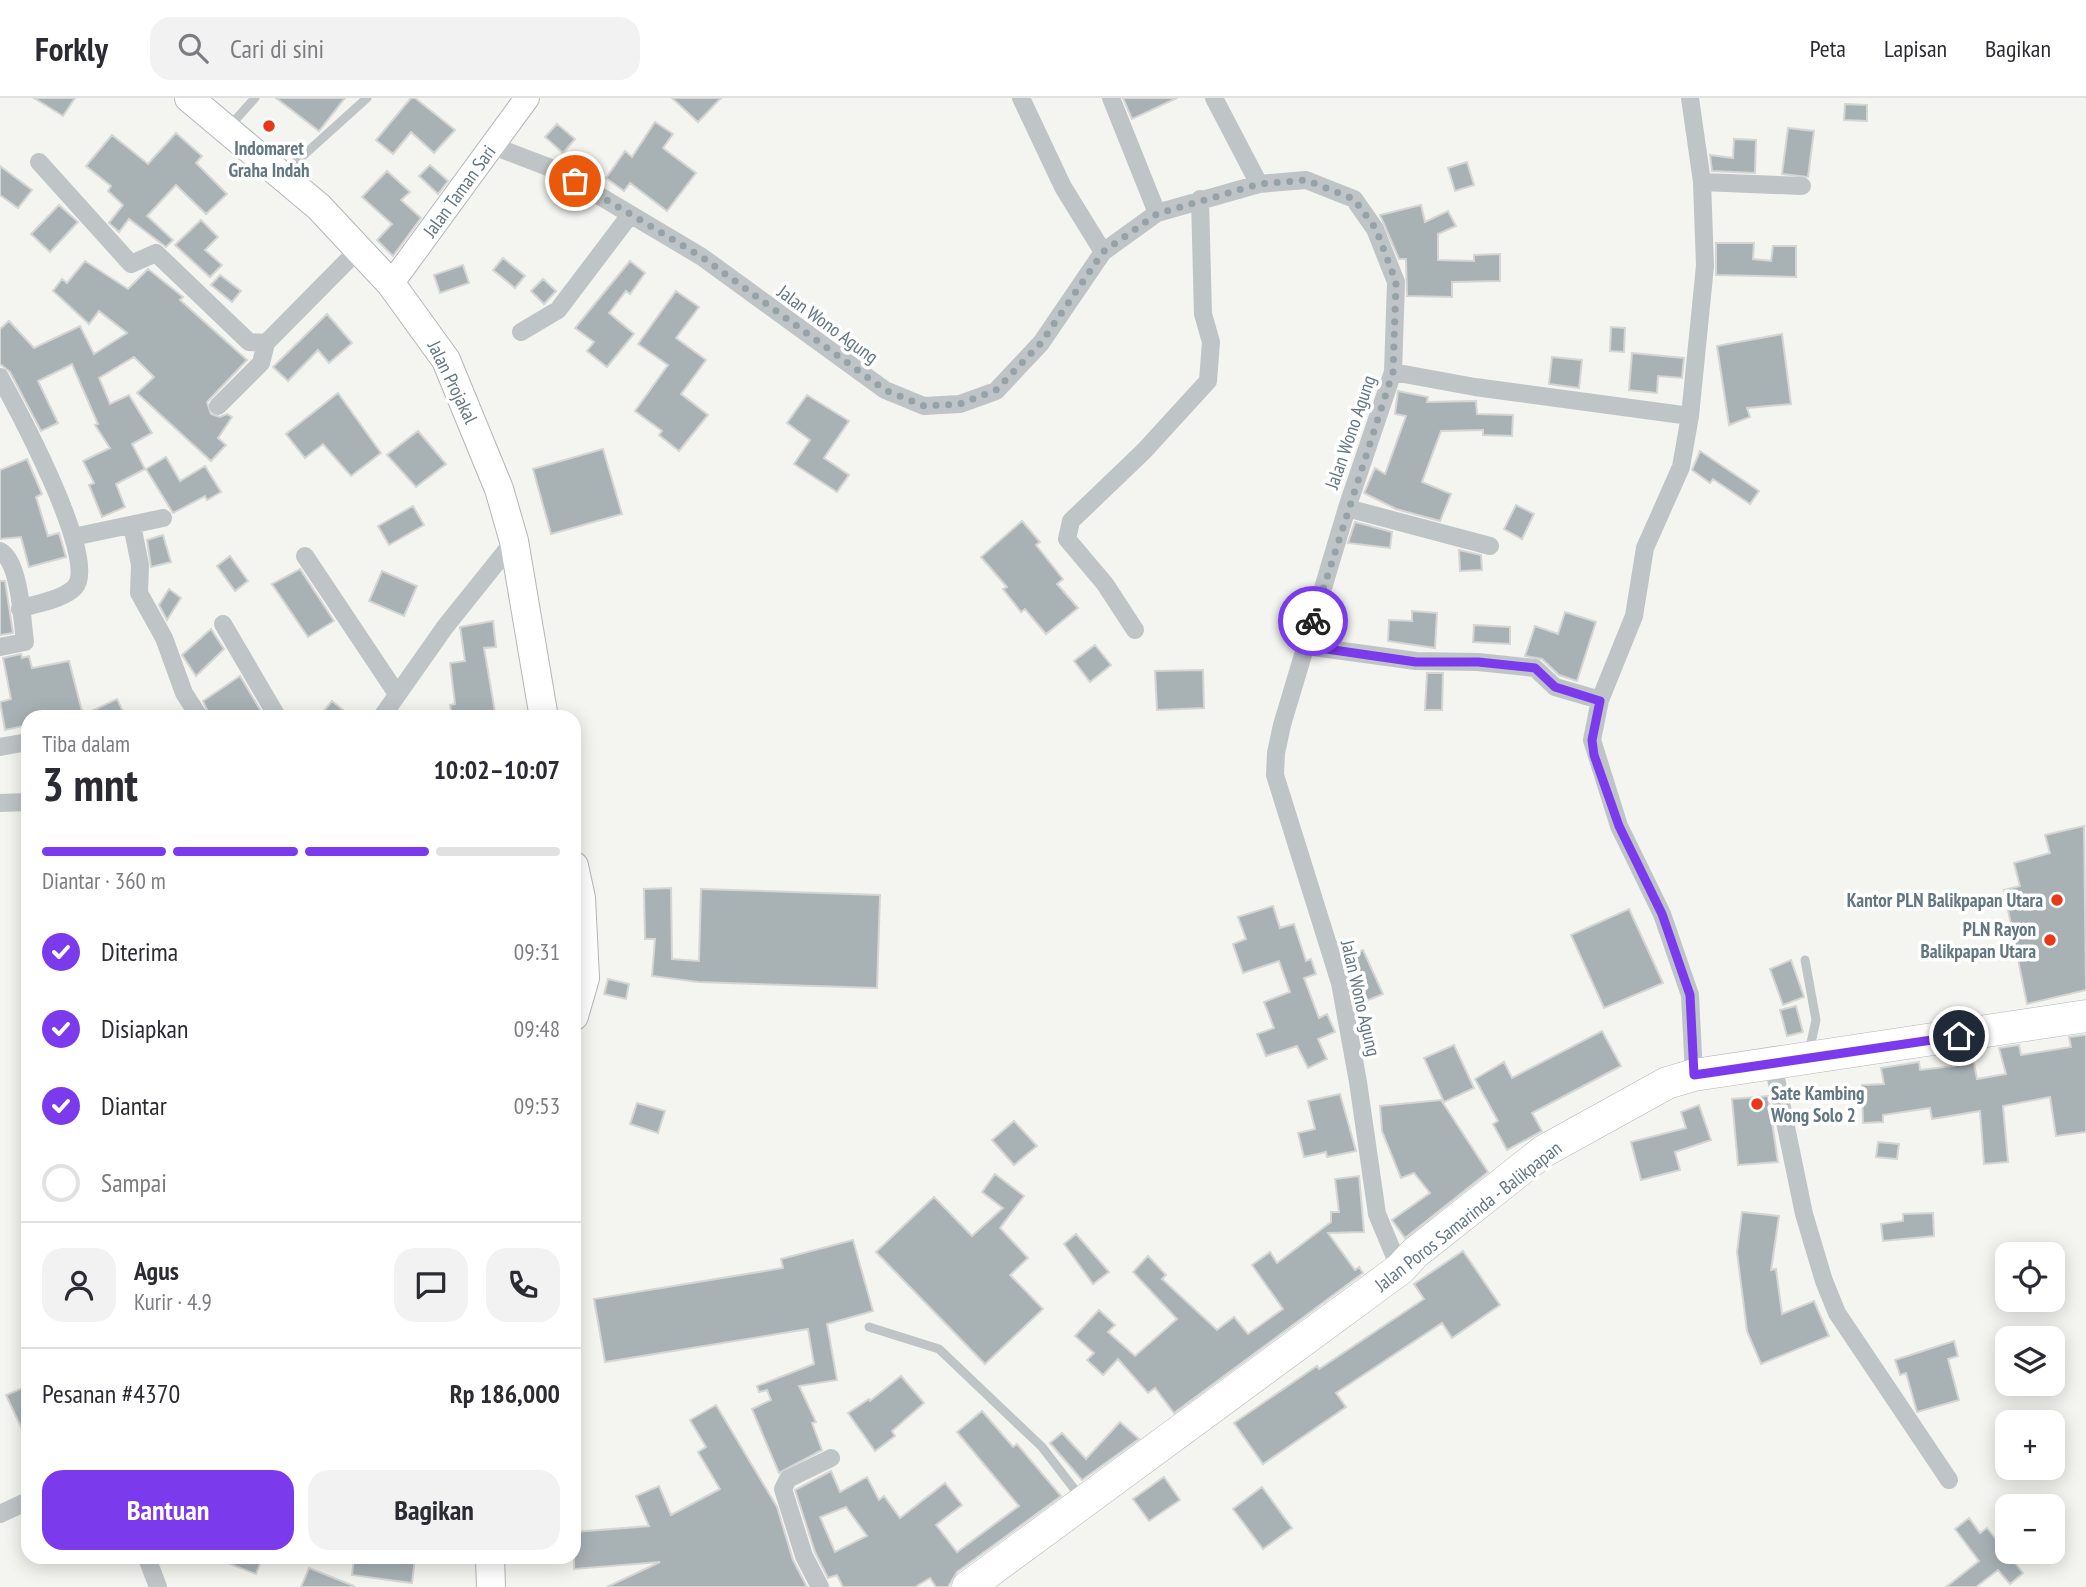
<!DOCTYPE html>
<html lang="id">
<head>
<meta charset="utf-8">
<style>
	body { margin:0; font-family:"PT Sans Narrow",sans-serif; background:#f2f2f3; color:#2b2b33; height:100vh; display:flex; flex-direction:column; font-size:26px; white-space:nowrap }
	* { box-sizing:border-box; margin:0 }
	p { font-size:23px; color:#7c7c81 }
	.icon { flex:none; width:38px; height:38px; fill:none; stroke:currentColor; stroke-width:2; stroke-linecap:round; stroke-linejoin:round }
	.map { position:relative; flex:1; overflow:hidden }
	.side { position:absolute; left:21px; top:612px; width:560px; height:854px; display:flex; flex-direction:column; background:#fff; border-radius:21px; box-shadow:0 4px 18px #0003 }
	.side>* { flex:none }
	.tools { position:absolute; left:1995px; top:1144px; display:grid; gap:14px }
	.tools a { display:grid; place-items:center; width:70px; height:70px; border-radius:14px; background:#fff; box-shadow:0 4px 18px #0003; font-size:35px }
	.pin { position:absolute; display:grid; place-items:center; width:60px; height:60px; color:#fff; margin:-30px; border:4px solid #fff; border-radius:50%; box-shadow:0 2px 7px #0007 }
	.courier { position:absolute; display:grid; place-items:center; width:70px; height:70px; margin:-35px; border:5px solid #7c3aed; border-radius:50%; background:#fff; color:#222; box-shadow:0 2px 9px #0007 }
	.overview em { font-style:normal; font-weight:700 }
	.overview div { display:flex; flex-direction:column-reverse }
	.overview { display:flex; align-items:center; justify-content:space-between; height:119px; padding:0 21px }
	h1 { font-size:46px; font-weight:700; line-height:52px }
	.bar { display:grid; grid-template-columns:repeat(4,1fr); gap:10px 7px; align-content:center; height:84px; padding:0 21px }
	.bar i { height:9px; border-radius:5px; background:#e1e1e2 }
	.bar .active { background:#7c3aed }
	.bar p { grid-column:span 4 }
	.line { display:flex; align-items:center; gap:18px; padding:0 21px; border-top:2px solid #e1e1e2 }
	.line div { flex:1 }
	.round { display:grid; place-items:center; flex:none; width:74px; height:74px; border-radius:21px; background:#f2f2f3 }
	ol { padding:0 21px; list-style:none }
	li { display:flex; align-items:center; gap:21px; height:77px }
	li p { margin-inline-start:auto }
	li .icon { padding:7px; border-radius:50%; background:#7c3aed; color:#fff; stroke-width:4 }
	li:last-child { color:#7c7c81 }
	li i { width:38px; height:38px; border:4px solid #e1e1e2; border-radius:50% }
	.button { display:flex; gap:14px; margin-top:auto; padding:14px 21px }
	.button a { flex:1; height:80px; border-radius:21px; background:#7c3aed; color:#fff; font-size:28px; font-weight:700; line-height:80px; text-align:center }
	.button a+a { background:#f2f2f3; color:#2b2b33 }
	header { display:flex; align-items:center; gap:42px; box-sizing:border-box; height:98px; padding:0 35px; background:#fff; border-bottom:2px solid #e1e1e2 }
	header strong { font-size:33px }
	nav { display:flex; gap:38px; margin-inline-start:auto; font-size:24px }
	.search { width:490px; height:63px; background:#f2f2f3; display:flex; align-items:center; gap:18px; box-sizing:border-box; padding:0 24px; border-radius:21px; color:#7c7c81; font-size:26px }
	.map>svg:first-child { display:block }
</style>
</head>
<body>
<header>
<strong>Forkly</strong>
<div class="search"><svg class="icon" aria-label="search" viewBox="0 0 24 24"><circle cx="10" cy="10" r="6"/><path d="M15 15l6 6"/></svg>Cari di sini</div>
<nav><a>Peta</a><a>Lapisan</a><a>Bagikan</a></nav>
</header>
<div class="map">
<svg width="2086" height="1489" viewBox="0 0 2086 1489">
	<rect width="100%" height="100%" fill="#f4f4f0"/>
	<path fill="#a8b2b5" stroke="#d5d5d3" stroke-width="2" fill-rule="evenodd" d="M34,0H75L63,18Z
		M276,0H345L319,33Z
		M411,0H415L455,32L434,55L411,34L393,56L376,42Z
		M672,0H721L698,24Z
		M1123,0H1177L1132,21Z
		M1845,6L1867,7V23L1844,22Z
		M655,24L673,36L663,50L696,75L667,113L630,85L624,93L606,80L625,53L632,59Z
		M557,26L575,41L563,55L545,39Z
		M1788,30L1814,33L1808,79L1782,76Z
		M176,35L202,58L196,65L227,96L206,116L176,87L147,118L173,142L166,149L129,121L119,134L109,125L123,107L108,93L111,88L86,68L112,37L148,66Z
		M1734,41L1756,42L1755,75L1712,73L1710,57L1733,60Z
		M1467,64L1474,87L1455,93L1448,70Z
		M430,67L448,83L438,96L419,78Z
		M0,68L32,92L18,110L0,97Z
		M387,73L410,94L401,102L421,120L393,158L377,142L392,126L362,99Z
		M59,107L78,124L50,154L31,136Z
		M1421,107L1425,124L1448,113L1456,128L1438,136V162L1474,163V157L1500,156V183L1452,184V199L1407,198L1406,161H1399L1380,117Z
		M201,122L218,139L205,152L222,167L210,179L175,147Z
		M1716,145H1754L1753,161L1771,163L1773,148H1796V179L1716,177Z
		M503,160L525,178L515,190L493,172Z
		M85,163L128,191L148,171L183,199L180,202L247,262L207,304L211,316L220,319L227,316L232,319L218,340L226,347L211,363L137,295L154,279L134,259L99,280L110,306L129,297L152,335L132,346L145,371L116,386L125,409L102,419L89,387L94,385L83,363L110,350L95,327L98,326L72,266L38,283L58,325L41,333L10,274L0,266V231L9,223L34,250L80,228L94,256L127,235L99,213L89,226L53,193L62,181L67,185Z
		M630,163L645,175L630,196L626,193L609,215L634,236L607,269L587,253L594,244L575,230Z
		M463,167L469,185L440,195L434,177Z
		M220,177L241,193L232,204L211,187Z
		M543,181L556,193L544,206L531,193Z
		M676,193L699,209L676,240L706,262L681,296L708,317L679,353L659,337L662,333L635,313L668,267L638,246Z
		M327,216L352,245L329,265L318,252L288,283L273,269Z
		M1611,229L1625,230L1624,254L1610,253Z
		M1782,236L1791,306L1747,310L1750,319L1729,327L1717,248Z
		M1632,255L1684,260L1682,280L1658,278L1657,295L1629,292Z
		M1552,259L1582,262L1579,290L1549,286Z
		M1398,293L1428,299L1427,304L1476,303L1477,316L1513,317L1512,338L1483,337V332L1441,333L1422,384L1451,396L1440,423L1396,411L1364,395L1375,370L1385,376L1406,318L1395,316Z
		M338,295L381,355L351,378L323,346L305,360L286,336Z
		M807,297L849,323L824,360L849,377L837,394L794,366L810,342L787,325Z
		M418,333L446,366L416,389L387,357Z
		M603,351L622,416L551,436L533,371Z
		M1700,353L1759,393L1750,406L1713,381L1710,385L1692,372Z
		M166,359L180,383L205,368L221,394L207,402L205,398L173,415L146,371Z
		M27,361L42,396L36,399L48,438L59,435L66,459L29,469L21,439L0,441V372Z
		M1516,407L1534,416L1522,441L1504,431Z
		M413,408L424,427L389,447L378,428Z
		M1022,423L1040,444L1036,447L1063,481L1057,486L1078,510L1046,536L1025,511L1021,514L1003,491L1007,489L981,459Z
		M1355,424L1392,434L1390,450L1348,445Z
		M163,437L171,464L151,469L147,442Z
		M1459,452L1481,457L1482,472L1460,473Z
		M230,458L248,483L235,493L217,468Z
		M300,471L334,523L308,539L272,486Z
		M382,473L417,488L404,518L369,503Z
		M0,483H5L13,535L0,537Z
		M169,491L181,500L167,522L159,507Z
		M1412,513L1437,515L1435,550L1388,543L1389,522L1412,523Z
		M1565,514L1596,524L1577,583L1559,577L1542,561L1525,558L1535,528L1558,536Z
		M493,523L496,549L484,550L496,620H452L450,607L455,606L450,565L465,563L460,529Z
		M1474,527L1510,529V546L1473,544Z
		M211,531L224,551L196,578L182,557Z
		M1095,547L1111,567L1090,584L1074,563Z
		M21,556L22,560L29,558L32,570L69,563L83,617L117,601L126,620H28V627L5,632L0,604L11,601L3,560Z
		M1203,572L1204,610L1157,612L1155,573Z
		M1427,575H1443L1442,612H1425Z
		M240,578L265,620H211L203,603Z
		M332,603L353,620H318Z
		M2084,728L2086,892L2027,906L2004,792L2020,788L2014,765L2050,755L2045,737Z
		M671,790L672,861L699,863L701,791L880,797L877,890L698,884L652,878L655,841H645L644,791Z
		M1273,808L1280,830L1294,826L1306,863L1311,861L1316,876L1304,880L1319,920L1327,916L1335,934L1318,941L1327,961L1308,970L1297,948L1266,958L1257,936L1274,930L1264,904L1290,894L1279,863L1243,875L1233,846L1246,841L1238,819Z
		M1629,811L1663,885L1604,910L1571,837Z
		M1363,852L1383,896L1361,905L1344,860Z
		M1791,862L1804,899L1783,907L1770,871Z
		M608,881L629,886L626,901L604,896Z
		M1796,908L1803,934L1787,938L1780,912Z
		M1602,933L1621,968L1532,1015L1542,1033L1507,1052L1493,1026L1498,1023L1475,981L1504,964L1512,980Z
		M2086,937V1034L2056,1038L2050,999L2003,1008L2008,1064L1984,1066L1980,1013L1932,1021L1930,1010L1883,1017V1024L1863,1025L1862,987L1884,986L1881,970L1919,964L1920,972L1955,968L1953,959L1972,955L1977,981L2006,976L1999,950L2019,947L2021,957L2071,949L2069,939Z
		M1454,947L1474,990L1444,1004L1424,960Z
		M1340,996L1356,1053L1327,1059L1326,1054L1304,1059L1298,1035L1315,1031L1308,1003Z
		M1768,998L1778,1064L1738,1067L1732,1001Z
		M1441,1002L1488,1074L1405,1140L1392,1122L1430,1095L1414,1075L1401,1080L1382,1033L1380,1008Z
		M637,1005L665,1013L658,1035L630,1026Z
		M1699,1007L1711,1042L1675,1054L1680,1072L1641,1082L1631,1044L1686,1030L1681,1014Z
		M1014,1023L1037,1048L1014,1067L992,1042Z
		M1878,1044L1899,1046L1897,1061L1876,1059Z
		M995,1076L1024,1098L1000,1130L1028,1160L1010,1177L1043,1211L985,1266L876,1154L934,1099L972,1138L1003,1110L982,1094Z
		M1359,1078L1364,1134L1328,1135L1355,1172L1359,1169L1363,1175L1174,1315L1155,1290L1148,1295L1118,1261L1103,1277L1087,1262L1094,1255L1075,1238L1099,1212L1115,1227L1108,1234L1135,1258L1177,1221L1133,1174L1148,1158L1166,1177L1162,1181L1217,1232L1234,1219L1248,1236L1283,1211L1252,1167L1270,1154L1277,1165L1331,1124V1114H1339L1335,1081Z
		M1742,1114L1779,1118L1771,1172L1776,1171L1782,1216L1814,1203L1829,1238L1761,1266L1747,1233L1737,1154Z
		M1933,1115L1934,1138L1883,1143L1881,1126L1903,1123V1116Z
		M1076,1136L1109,1174L1093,1186L1064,1146Z
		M853,1142L873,1213L827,1226L837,1282L799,1288L816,1324L812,1325L822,1352L779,1375L752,1311L771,1302L767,1292L759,1294L757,1288L814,1266L808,1231L605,1264L594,1201L783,1170L781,1161Z
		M1463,1153L1500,1207L1452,1240L1442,1225L1336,1295L1346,1309L1263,1366L1234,1325L1317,1268L1319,1271L1424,1201L1414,1186Z
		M1954,1243L1958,1258L1948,1261L1959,1302L1917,1314L1906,1275L1900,1277L1895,1262Z
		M901,1278L924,1305L892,1333L895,1338L875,1353L848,1315L869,1301L870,1303Z
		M28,1288V1344L6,1297Z
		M716,1307L777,1409L793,1462L807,1489H607L660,1464L574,1471V1434L649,1428L636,1398L659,1388L671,1417L720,1391L698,1354L706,1349L690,1322Z
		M982,1313L1013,1349L1017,1346L1061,1398L957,1474L948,1489H936L930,1480L915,1489H843L837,1477L828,1480L815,1454L795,1392L831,1373L840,1394L867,1379L879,1402L884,1398L900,1420L945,1385L962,1407L936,1427L957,1454L1019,1408L957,1334ZM846,1409L867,1438L835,1454L820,1419Z
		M1120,1324L1139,1341L1082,1382L1050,1345L1062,1335L1086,1361Z
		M1164,1379L1180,1402L1149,1423L1133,1401Z
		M1262,1389L1292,1430L1263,1451L1233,1411Z
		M1969,1420L1980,1435L1987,1430L2023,1475L2010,1486L1998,1472L1976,1489H1946L1979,1463L1955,1431Z
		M215,1460H262L256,1476Z
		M354,1460H415L412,1485L352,1477Z
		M309,1470L354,1488V1489H301Z"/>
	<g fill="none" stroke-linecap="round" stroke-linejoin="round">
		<g stroke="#b1b8bb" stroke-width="26">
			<path id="secondary" d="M391,186L527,0"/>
		</g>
		<g stroke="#b2b7ba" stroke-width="30">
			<path id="primary" d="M189,0L319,109L391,186L446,262L499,391L514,443L544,620
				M574,768L581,800L585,880L574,918
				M490,1460L491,1489"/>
		</g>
		<g stroke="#b2b6b9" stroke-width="33">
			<path id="highway" d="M968,1489L1400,1171L1415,1155L1544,1053L1667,985L1694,977L2086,918"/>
		</g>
		<path stroke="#bfc4c6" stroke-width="9" d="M228,30L255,0
			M285,74L367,0
			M1805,862L1816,922L1809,954
			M869,1229L939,1251L1042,1349L1082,1401"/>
		<path stroke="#bfc4c6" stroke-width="18" d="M1021,0L1063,89L1103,154
			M1111,0L1157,115
			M1214,0L1259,86
			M1690,0L1702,84L1705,168L1690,318L1681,369L1645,450L1634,518L1600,602L1592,642L1619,728L1662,816L1690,897L1694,977
			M493,48L556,72L702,159L885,292L924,308L960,306L996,293L1041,245L1103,154L1157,115L1259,86L1306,82L1354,101L1375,131L1396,184L1393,274L1347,410L1282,627L1276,655L1275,677L1340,885L1358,984L1377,1116L1400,1171
			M39,64L131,166L156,155L249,244L266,245L358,152
			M1702,84L1802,88
			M521,234L558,212L630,117
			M1393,274L1475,289L1690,318
			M0,279C17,310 99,462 75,489C63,502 36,505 20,511
			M218,308L261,265L266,245
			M1347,410L1490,448
			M132,427L140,467L139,495L164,540L184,595L200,620
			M73,439L163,420
			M0,453C20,463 22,522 25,544L0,549
			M305,458L397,596
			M223,526L278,620
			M1135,532L1105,486L1067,441L1071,423L1144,353L1208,283L1211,244L1203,216L1200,101
			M1306,548L1416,563L1478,564L1535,570L1555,589L1600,602
			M381,620L445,529L514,443
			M0,649L28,644
			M0,705L28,704
			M1773,966L1804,1116L1824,1183L1837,1215L1949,1382
			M0,1416L28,1403
			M147,1460L158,1489
			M820,1489L804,1458L783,1391L788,1381L831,1360"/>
		<use href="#secondary" stroke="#fff" stroke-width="24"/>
		<use href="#primary" stroke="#fff" stroke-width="28"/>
		<use href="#highway" stroke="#fff" stroke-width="32"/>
	</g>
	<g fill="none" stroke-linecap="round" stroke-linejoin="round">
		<path stroke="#95a3a8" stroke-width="7" stroke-dasharray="0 12.6" d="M575,83L702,159L885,292L924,308L960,306L996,292L1041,245L1103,154L1157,116L1259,86L1306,82L1354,101L1376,131L1396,184L1393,274L1313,523"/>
		<path stroke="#7c3aed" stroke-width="9" d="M1313,523L1306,548L1416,564H1478L1535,570L1555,589L1600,603L1592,642L1594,657L1619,728L1662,816L1690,897L1694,977L1959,938"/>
	</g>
	<g fill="#eb3719" stroke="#fff" stroke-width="2.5">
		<circle cx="269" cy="28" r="7"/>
		<circle cx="2057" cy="802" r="7"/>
		<circle cx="2050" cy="842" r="7"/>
		<circle cx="1757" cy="1006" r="7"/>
	</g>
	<g text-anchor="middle" stroke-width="7" stroke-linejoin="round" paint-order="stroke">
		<g font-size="19" font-weight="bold" fill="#627782" stroke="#fff" text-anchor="end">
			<text x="269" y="57" text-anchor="middle">Indomaret<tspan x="269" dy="22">Graha Indah</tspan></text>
			<text x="2043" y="809">Kantor PLN Balikpapan Utara</text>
			<text x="2036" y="838">PLN Rayon<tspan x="2036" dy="22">Balikpapan Utara</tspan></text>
			<text x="1771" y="1002" text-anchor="start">Sate Kambing<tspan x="1771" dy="22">Wong Solo 2</tspan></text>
		</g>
		<g font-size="19" fill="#627782" stroke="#fff">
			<text transform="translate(459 93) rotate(-54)" y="7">Jalan Taman Sari</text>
			<text transform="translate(828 226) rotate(36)" y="7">Jalan Wono Agung</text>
			<text transform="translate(453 284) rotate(64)" y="7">Jalan Projakal</text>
			<text transform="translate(1350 334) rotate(-71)" y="7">Jalan Wono Agung</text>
			<text transform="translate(1361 900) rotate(77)" y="7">Jalan Wono Agung</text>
			<text transform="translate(1468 1118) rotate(-38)" y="7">Jalan Poros Samarinda - Balikpapan</text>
		</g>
	</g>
</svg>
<div class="tools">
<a><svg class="icon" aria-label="locate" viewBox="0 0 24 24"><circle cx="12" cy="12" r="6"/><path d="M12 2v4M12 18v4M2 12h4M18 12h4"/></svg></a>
<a><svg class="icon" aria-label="layers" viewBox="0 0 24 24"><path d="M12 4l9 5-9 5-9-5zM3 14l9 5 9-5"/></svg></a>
<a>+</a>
<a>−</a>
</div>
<div class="pin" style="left:575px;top:83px;background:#ea580c"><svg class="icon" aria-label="bag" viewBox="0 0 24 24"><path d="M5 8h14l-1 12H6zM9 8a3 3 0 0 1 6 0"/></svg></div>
<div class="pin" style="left:1959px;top:938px;background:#1f2937"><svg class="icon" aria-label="home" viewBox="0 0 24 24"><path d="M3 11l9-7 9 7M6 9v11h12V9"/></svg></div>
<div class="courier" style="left:1313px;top:523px"><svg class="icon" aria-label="bike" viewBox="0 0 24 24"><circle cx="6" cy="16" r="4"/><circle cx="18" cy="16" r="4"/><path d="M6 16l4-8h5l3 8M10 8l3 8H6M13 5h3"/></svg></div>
<section class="side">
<div class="overview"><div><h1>3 mnt</h1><p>Tiba dalam</p></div><em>10:02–10:07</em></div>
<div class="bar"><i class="active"></i><i class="active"></i><i class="active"></i><i></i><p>Diantar · 360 m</p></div>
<ol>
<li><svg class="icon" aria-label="check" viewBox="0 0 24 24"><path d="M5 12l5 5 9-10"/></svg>Diterima<p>09:31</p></li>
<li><svg class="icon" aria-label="check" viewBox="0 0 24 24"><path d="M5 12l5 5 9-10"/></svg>Disiapkan<p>09:48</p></li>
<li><svg class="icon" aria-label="check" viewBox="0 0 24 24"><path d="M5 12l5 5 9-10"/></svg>Diantar<p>09:53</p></li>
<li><i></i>Sampai</li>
</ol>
<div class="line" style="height:126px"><a class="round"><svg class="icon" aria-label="person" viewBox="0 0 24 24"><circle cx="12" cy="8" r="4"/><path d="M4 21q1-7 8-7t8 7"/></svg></a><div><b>Agus</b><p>Kurir · 4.9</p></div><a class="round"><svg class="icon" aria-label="chat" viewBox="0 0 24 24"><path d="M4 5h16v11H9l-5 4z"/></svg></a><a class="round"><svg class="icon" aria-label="phone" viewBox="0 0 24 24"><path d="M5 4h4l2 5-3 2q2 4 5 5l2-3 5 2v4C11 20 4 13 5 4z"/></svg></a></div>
<div class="line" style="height:91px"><div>Pesanan #4370</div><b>Rp 186,000</b></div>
<div class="button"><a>Bantuan</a><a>Bagikan</a></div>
</section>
</div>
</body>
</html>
